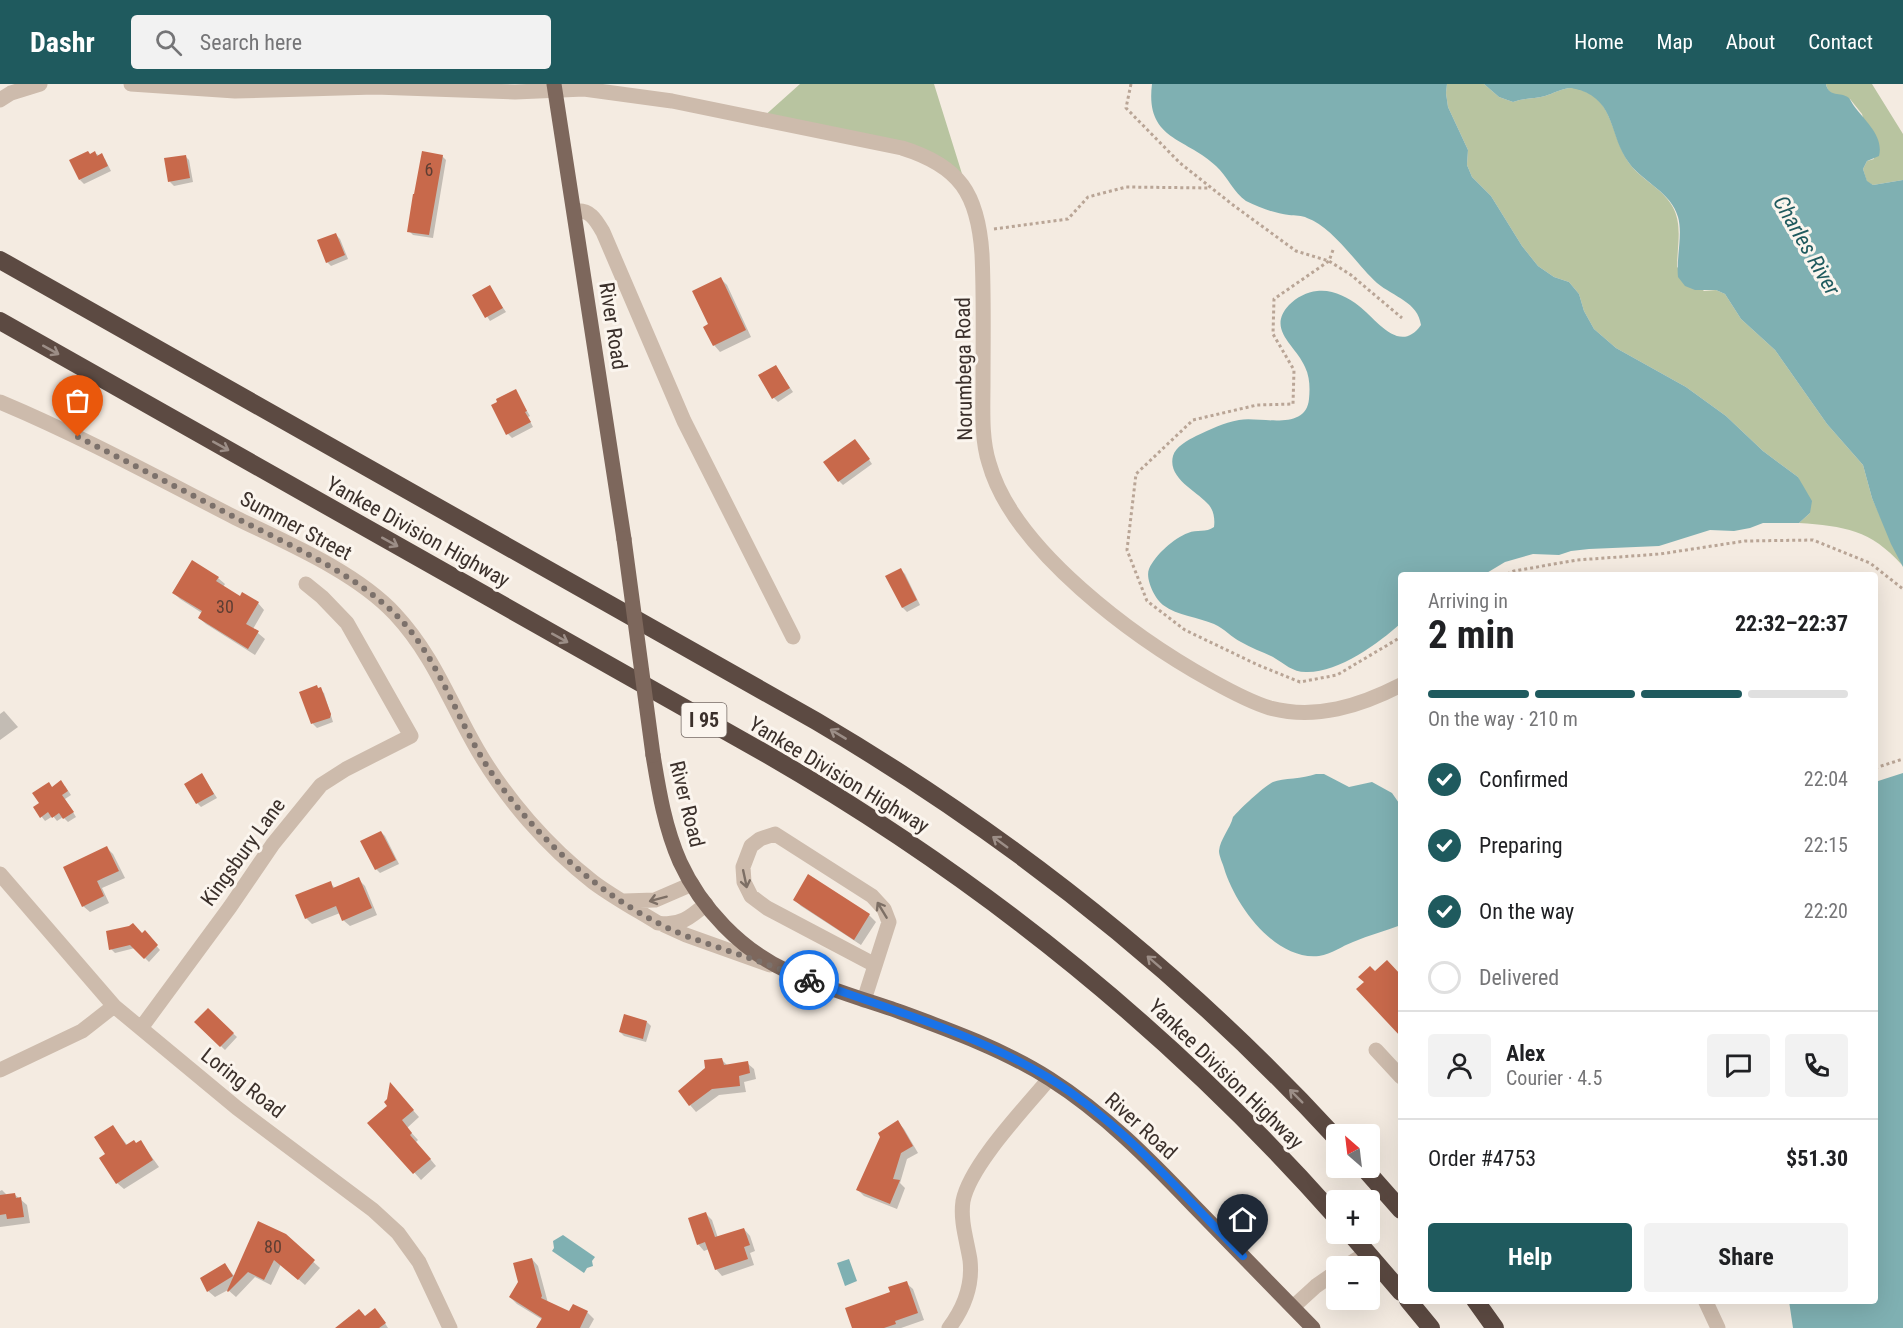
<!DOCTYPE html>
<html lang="en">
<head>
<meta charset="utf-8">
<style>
	body { margin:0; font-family:"Roboto Condensed",sans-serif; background:#f2f2f2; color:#202124; height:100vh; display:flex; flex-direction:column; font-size:22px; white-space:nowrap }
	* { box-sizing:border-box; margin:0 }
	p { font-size:20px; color:#757577 }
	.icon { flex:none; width:33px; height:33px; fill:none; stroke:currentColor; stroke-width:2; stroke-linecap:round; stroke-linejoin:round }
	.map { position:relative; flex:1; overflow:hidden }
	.side { position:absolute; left:1398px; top:488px; width:480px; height:732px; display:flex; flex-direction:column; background:#fff; border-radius:6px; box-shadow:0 6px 24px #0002 }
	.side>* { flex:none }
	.needle { width:39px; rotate:332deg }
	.buttons { position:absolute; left:1326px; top:1040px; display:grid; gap:12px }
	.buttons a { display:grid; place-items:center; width:54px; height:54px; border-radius:6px; background:#fff; box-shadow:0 6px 24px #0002; font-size:30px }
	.pin { position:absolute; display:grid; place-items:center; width:51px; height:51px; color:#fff; margin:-62px -26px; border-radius:50% 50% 50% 0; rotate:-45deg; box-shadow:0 0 6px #0007 }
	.pin .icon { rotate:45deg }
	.courier { position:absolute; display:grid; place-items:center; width:60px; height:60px; margin:-30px; border:4px solid #1a73e8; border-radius:50%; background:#fff; color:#222; box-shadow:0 2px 8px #0007 }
	.overview em { font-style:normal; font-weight:700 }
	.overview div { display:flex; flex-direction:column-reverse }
	.overview { display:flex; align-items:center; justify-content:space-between; height:102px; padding:0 30px }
	h1 { font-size:39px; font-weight:700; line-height:45px }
	.bar { display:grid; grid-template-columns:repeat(4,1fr); gap:9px 6px; align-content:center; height:72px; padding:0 30px }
	.bar i { height:8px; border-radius:4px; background:#e0e0e0 }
	.bar .active { background:#1f5a5e }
	.bar p { grid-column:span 4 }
	.line { display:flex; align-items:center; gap:15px; padding:0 30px; border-top:2px solid #e0e0e0 }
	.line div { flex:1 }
	.round { display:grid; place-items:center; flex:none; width:63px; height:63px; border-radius:6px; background:#f2f2f2 }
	ol { padding:0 30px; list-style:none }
	li { display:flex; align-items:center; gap:18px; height:66px }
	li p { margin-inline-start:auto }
	li .icon { padding:6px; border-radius:50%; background:#1f5a5e; color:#fff; stroke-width:4 }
	li:last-child { color:#757577 }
	li i { width:33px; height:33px; border:3px solid #e0e0e0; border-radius:50% }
	.button { display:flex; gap:12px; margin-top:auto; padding:12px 30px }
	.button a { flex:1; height:69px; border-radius:6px; background:#1f5a5e; color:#fff; font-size:24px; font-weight:700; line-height:69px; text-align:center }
	.button a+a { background:#f2f2f2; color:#202124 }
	header { display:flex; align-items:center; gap:36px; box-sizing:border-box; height:84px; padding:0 30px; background:#1f5a5e; color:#fff }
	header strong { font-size:28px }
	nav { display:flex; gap:33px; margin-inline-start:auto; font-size:21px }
	.search { width:420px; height:54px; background:#f2f2f2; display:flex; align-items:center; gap:15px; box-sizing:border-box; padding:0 21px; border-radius:6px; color:#757577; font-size:22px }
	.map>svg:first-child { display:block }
</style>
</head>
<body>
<header>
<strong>Dashr</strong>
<div class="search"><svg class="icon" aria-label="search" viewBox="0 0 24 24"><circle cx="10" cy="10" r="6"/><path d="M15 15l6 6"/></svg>Search here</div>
<nav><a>Home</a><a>Map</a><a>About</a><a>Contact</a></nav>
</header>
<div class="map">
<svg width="1903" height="1244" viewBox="0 0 1903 1244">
	<rect width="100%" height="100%" fill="#f4ebe1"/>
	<path fill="#b8c4a0" d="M800,0H934L968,109L940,79L761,35Z
		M1447,0H1484L1499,13L1513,18C1524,14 1534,15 1545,12C1552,10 1563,4 1571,4C1575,3 1580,6 1584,7C1613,17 1612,55 1629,79C1636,89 1647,96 1656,104C1686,128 1678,149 1677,183L1704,207L1716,206L1725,210L1741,235L1775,266L1827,340L1863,381L1872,414L1902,481C1871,446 1844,442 1799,439L1810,429L1798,393L1763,367L1726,332L1686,303L1616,264L1594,245L1584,227L1579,210L1569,198L1554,193L1538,182L1522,162L1491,112L1472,93L1467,81L1468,66L1448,23L1446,9Z
		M1826,0H1872L1903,50V96L1873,101L1867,98L1863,85L1867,77L1874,75L1862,30L1850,15L1834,11L1828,6Z"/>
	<path fill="#7fb0b2" d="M1152,0H1447L1446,9L1448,23L1468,66L1467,81L1472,93L1491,112L1522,162L1538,182L1554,193L1569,198L1579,210L1584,227L1594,245L1616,264L1686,303L1726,332L1763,367L1798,393L1812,417L1810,429L1799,439H1763L1750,444L1734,447L1710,446L1659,462L1589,465L1571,467L1559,471L1533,470L1505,478L1485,490H1401V539C1378,560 1338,589 1306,588C1292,588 1285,580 1273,573C1263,568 1251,564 1241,558C1231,553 1225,545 1214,540C1198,533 1178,532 1163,521C1155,515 1145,495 1149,485C1155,471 1174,454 1188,449C1197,445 1206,449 1214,443C1215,436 1214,427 1209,421C1199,408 1167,395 1173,372C1175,363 1188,356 1196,352C1211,345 1223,339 1239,336C1260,332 1306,348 1309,315C1310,305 1310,293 1305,283C1296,261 1266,246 1289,221C1297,213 1307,208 1317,207C1332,205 1348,213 1359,222C1377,236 1400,271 1421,241C1418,218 1394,213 1377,199C1357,181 1333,143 1307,134C1302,131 1295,132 1289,131C1274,129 1260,124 1246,117C1234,109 1227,92 1216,82C1185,53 1145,56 1152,0Z
		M1484,0H1826C1829,14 1840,7 1849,14C1851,17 1852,19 1854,22C1865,37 1884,52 1879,72L1867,77L1863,85L1867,97L1873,101L1903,96V483L1891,460L1872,414L1863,381L1827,340L1775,266L1741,235L1725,210L1716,206H1695L1685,202L1678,193C1676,175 1683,150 1678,133C1671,108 1644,99 1629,79C1609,52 1616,18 1580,6C1579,6 1572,4 1571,4C1563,4 1552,10 1545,12C1534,15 1524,14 1513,18L1499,13Z
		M1903,689V1244H1793L1789,1217L1875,1216V698Z
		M1316,690H1324L1349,703L1372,698L1392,709L1401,722V841C1385,847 1369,851 1353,858C1342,862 1332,870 1319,872C1275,877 1235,821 1224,784C1223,780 1219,772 1219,767C1220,755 1230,745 1233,733C1240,725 1264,702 1273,698C1283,694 1303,695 1316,690Z
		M563,1151L595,1173L592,1177L593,1182L587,1184L584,1189L552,1167L554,1164L553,1157Z
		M849,1175L857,1197L845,1202L837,1179Z"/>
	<path fill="#0003" d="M95,69L105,75L111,87L84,100L80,96L91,71Z
		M185,72L189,76L193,98L174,102L170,98Z
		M442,72L446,76L433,154L413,151L409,147Z
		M336,151L340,155L348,175L331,182L327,178Z
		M721,195L727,201L751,253L720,268L714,261L710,241Z
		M489,203L506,228L490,237L474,212Z
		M776,283L793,308L778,318L774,314Z
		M515,307L530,332L528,333L533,343L512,354L508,350Z
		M859,361L872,380L843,401L839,397Z
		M192,478L218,494L225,500L223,503L241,514L258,519L264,526L253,545L265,555L255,571L206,540L199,534L202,529L180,515L173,508Z
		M901,486L905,490L920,521L907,528L903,524L887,493Z
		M317,603L324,609L333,638L317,644L313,640L301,609Z
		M4,627L18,643L0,656V630Z
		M202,691L217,714L201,723L197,719Z
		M65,702L71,711L65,715L76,733L68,738L63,733L57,737L53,732L45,737L35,724Z
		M381,748L385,752L399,780L380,789L376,785Z
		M107,764L113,770L125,794L102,804L109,819L90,828L83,822Z
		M358,795L365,802L377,831L350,842L343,836L340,829L312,840L306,834L330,799L336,805Z
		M795,816L869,831L876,838L861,861L801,822Z
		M145,849L160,866L149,878L135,864L115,869L111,865Z
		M208,926L237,953L225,966L196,938Z
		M647,938L651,942L646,958L624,952L620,948Z
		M721,975L728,982L747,979L754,985L756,995L744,998L746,1008L719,1011L696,1028L690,1021Z
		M396,1007L419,1033L407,1044L418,1056L416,1058L436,1082L421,1096L370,1039L389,1022Z
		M898,1038L904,1045L918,1069L907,1075L900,1099L905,1104L897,1125L864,1112L857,1105Z
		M113,1043L128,1062L141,1058L159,1083L124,1105L117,1099L107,1071Z
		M2,1106L7,1111L14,1110L27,1121L30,1139L0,1143V1107Z
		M706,1130L712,1136L718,1154L744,1145L750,1152L755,1167L750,1169L754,1181L722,1192L716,1185L709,1165L704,1167L698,1160Z
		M285,1152L320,1184L305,1201L281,1180L271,1201L255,1193L236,1213L228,1206L215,1213L208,1207L225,1181L235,1193Z
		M532,1175L538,1182L548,1219L570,1229L587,1228L594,1235L589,1244H544L543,1236L517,1220L510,1213Z
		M906,1199L913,1205L924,1236L901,1244H854Z
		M379,1230L388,1244H338L365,1234Z"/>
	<path fill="#c8694b" d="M88,67L90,70L95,67L97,72L102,69L108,82L79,96L69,76Z
		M422,67L443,71L429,151L407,148L413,110H414Z
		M186,71L190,94L168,98L164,74Z
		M336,149L345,171L326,179L317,156Z
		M721,193L746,246L713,262L703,243L708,240L692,207Z
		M490,201L503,224L485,234L472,211Z
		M776,281L790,304L772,315L758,291Z
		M516,305L527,327L525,328L531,338L506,351L491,321L497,318L496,315Z
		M855,355L870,375L838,398L823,378Z
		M192,476L219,493L216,497L240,512L242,508L259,518L246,540L259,547L248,565L198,534L202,527L172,509Z
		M901,484L917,516L902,524L885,492Z
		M317,601L318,604L321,603L331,630L330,634L311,640L299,608Z
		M202,689L214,710L196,720L184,700Z
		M61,696L68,707L62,711L74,728L63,735L59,729L52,734L48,728L40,734L33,723L39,719L32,709L49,698L52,703Z
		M381,747L396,776L375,786L360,757Z
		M107,762L119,787L97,797L104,812L82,823L63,783Z
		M808,790L870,830L854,856L793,816Z
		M359,793L372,824L342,837L336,822L305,835L295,811L331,797L333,804Z
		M133,839L142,849L145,846L158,861L144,875L130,861L109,866L106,847L129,842Z
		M1387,876L1401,891V953L1356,905L1364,898L1358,893L1370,882L1375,887Z
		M208,924L234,949L220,963L194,938Z
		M624,930L647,937L643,955L619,948Z
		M722,974L724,981L748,977L750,989L739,992L740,1002L712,1005L689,1022L678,1007L705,984L704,976Z
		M390,998L414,1026L402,1036L412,1049L410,1051L431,1075L413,1090L367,1039L387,1022L384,1018L387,1015Z
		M898,1036L913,1062L901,1069L893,1095L900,1096L890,1120L856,1106L880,1053L878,1049Z
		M113,1041L126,1061L134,1056L136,1059L141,1056L153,1076L116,1100L99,1074L105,1070L94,1053Z
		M15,1109L16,1114L21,1113L24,1133L7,1135L6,1130L0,1131V1111Z
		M706,1128L715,1153L744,1144L750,1161L744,1163L748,1175L715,1186L705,1158L697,1161L688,1134Z
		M258,1137L286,1150L315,1176L298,1196L274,1176L264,1196L248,1188L228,1208L227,1207Z
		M532,1174L542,1212L541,1214L569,1227L573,1220L588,1227L580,1244H536L542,1234L509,1213L518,1198L513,1179Z
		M225,1179L233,1192L207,1208L200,1194Z
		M907,1197L918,1229L895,1237L896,1240L884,1244H852L845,1224L890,1208L888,1203Z
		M375,1224L386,1239L379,1244H335L359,1225L365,1232Z"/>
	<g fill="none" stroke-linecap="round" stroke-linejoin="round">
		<path stroke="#b9a596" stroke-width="3" stroke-dasharray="3 3" stroke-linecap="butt" d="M1131,0L1126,24L1180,79L1233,121L1296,167L1329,177L1351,191L1402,234
			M994,145L1068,135L1088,113L1126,103L1210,104
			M1333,166L1329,177L1274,215L1273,250L1294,286L1293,320L1257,321L1193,336L1136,390L1127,466L1147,517L1185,546L1258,581L1300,598L1337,591L1401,553
			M1507,490L1514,487L1577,476L1660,470L1745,457L1813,456L1870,479L1903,505
			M1875,684L1903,675"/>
		<path stroke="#cdbbac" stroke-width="15" d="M131,0L235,7L375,3L515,8L584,5L672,17L902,64C960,82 978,110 982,170C984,213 983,255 983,298C983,324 981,354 989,379C1013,466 1136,555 1212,597C1230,607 1250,618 1270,624C1316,636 1360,622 1401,601
			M0,16L11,9L40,0
			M575,127C590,125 596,136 603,148L684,337L793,553
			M0,318C81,352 158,394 236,434C287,459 356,488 395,530C434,572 449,617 477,665C506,715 547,762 593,798C613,813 637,826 658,839C679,843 691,833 706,820
			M0,790L114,922L237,1024L373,1126L398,1149L419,1178L450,1244
			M624,817L655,816L692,800
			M664,841L686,851L770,881
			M864,916L889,838L884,825L872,812L775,750L760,755L751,762L743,783L744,798L751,812L767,824L875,881
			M141,944L230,823L273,760L321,701L346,685L411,652L347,539L322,513L306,500
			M1376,966L1401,993
			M0,986L82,947L114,922
			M1346,1182L1367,1169
			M1705,1216L1718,1244
			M1293,1223L1316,1202L1336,1188
			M949,1244C964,1224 973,1202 970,1176C967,1157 960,1137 963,1117C970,1081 1025,1024 1049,995"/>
		<path stroke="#7d675c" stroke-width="15" d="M554,0L624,455
			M653,671C659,708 665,744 680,778C701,824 741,866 787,887C822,903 859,914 895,926C947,945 1003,965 1050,995C1105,1030 1150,1076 1194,1122C1234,1163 1273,1203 1313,1244"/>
		<path stroke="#5c4a42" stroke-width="18" d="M0,176L816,637C1008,750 1185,890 1336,1054
			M0,237L768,671C981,794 1173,949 1336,1133
			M1363,1083L1401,1126
			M1350,1149L1401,1208
			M1408,1216L1431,1244
			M1475,1216L1495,1244"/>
		<path stroke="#7d675c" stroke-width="15" d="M624,455L653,671"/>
	</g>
	<defs><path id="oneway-shaft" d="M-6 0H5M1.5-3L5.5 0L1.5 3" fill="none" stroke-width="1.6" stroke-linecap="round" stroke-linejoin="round" transform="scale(1.5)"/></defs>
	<g stroke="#9c8e87">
		<use href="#oneway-shaft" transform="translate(51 266) rotate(29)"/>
		<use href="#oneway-shaft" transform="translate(221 362) rotate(29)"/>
		<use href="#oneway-shaft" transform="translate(390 458) rotate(29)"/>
		<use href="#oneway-shaft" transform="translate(560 554) rotate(29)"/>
		<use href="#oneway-shaft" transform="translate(838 650) rotate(-149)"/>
		<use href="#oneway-shaft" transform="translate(1000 758) rotate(-144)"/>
		<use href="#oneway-shaft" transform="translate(1154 878) rotate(-139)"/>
		<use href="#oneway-shaft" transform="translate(1296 1012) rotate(-135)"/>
	</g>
	<g stroke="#7d6f65">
		<use href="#oneway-shaft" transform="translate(745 795) rotate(78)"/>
		<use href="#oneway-shaft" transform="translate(658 815) rotate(165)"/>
		<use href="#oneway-shaft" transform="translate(882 826) rotate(-121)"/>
	</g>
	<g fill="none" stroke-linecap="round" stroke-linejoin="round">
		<path stroke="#7c716b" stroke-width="6" stroke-dasharray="0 10.8" d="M78,353C134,381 190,410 246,439C296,464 349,488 391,526C437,568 454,631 487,682C532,750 597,811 672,846C694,856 719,863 743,872C765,879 787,888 809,896"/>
		<path stroke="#1a73e8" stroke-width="8" d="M809,896C888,925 977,950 1049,994C1123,1040 1182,1110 1243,1172"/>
	</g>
	<g text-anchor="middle" stroke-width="6" stroke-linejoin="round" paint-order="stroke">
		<g font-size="18" fill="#5e3e33">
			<text x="429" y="92">6</text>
			<text x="225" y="529">30</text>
			<text x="273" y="1169">80</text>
		</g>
		<rect fill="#fbf5ee" stroke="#756b66" stroke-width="1.5" x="681.5" y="619" width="45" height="34" rx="4.5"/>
		<g font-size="20" font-weight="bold" fill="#3b302b">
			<text x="704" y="643">I 95</text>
		</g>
		<g font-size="21" fill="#3b302b" stroke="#fbf5ee">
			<text transform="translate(613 242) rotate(81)" y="7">River Road</text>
			<text transform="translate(964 285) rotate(-91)" y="7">Norumbega Road</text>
			<text transform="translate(296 442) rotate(28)" y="7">Summer Street</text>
			<text transform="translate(418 448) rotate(29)" y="7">Yankee Division Highway</text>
			<text transform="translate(839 691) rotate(31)" y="7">Yankee Division Highway</text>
			<text transform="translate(687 720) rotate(76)" y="7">River Road</text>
			<text transform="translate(243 768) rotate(-54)" y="7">Kingsbury Lane</text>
			<text transform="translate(1226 990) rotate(44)" y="7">Yankee Division Highway</text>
			<text transform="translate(243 999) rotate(38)" y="7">Loring Road</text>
			<text transform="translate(1141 1042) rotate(42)" y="7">River Road</text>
		</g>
		<g font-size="22" font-style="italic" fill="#1f5a5e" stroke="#fbf5ee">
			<text transform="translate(1807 161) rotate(60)" y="8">Charles River</text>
		</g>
	</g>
</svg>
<div class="buttons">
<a><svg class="needle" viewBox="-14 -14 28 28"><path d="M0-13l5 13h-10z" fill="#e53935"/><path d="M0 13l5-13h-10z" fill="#757577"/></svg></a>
<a>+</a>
<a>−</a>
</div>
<div class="pin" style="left:78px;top:353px;background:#ea580c"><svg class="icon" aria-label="bag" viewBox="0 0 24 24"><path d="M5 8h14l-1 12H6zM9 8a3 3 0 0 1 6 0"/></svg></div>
<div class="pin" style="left:1243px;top:1172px;background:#1f2937"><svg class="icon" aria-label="home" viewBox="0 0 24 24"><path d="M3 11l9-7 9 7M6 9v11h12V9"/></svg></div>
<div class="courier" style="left:809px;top:896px"><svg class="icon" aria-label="bike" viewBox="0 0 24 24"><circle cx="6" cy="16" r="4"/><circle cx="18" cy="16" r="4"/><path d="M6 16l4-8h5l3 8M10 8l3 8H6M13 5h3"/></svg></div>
<section class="side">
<div class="overview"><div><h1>2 min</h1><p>Arriving in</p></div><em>22:32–22:37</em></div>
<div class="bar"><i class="active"></i><i class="active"></i><i class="active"></i><i></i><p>On the way · 210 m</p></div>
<ol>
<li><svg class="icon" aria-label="check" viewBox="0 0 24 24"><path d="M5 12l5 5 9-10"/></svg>Confirmed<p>22:04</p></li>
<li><svg class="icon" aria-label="check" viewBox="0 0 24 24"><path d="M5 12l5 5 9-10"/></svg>Preparing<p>22:15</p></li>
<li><svg class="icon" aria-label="check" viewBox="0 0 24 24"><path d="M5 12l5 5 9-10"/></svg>On the way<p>22:20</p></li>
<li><i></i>Delivered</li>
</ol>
<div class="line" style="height:108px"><a class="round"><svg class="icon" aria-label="person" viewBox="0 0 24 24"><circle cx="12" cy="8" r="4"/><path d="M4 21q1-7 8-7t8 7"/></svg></a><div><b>Alex</b><p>Courier · 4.5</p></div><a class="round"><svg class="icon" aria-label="chat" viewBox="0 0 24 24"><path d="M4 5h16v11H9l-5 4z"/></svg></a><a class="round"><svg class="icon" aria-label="phone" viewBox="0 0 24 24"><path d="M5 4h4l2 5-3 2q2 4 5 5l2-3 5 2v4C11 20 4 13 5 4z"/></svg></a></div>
<div class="line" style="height:78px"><div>Order #4753</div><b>$51.30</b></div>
<div class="button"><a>Help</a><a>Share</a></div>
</section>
</div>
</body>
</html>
